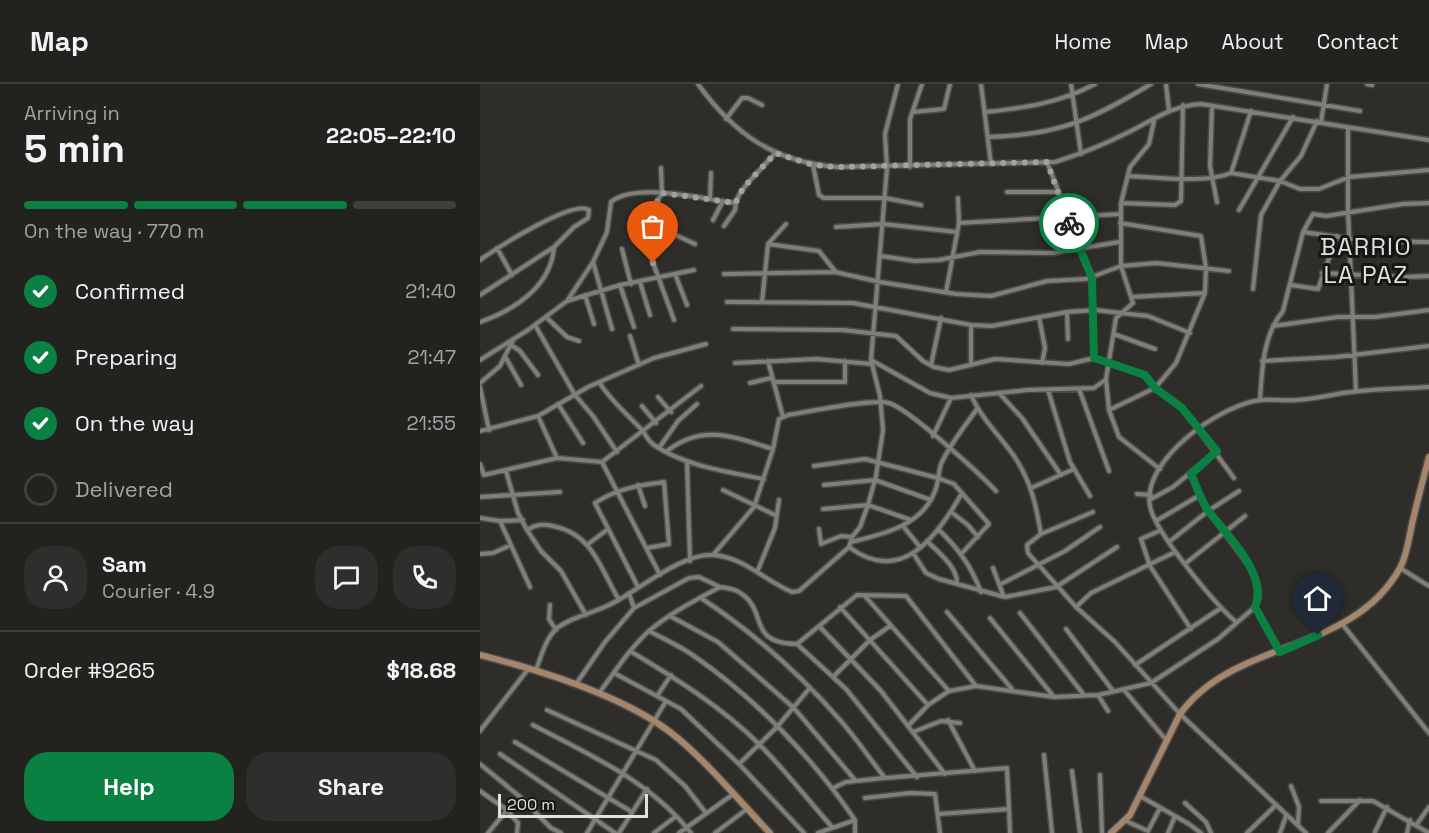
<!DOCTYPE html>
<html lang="en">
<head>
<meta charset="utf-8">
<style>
	body { margin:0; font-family:"Space Grotesk",sans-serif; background:#2e2f2c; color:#f1f3f6; height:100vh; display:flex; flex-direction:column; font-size:22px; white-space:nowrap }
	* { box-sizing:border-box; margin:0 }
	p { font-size:20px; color:#a2a4a4 }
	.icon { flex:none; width:33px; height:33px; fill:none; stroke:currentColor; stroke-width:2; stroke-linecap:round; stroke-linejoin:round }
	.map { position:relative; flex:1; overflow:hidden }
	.panel { display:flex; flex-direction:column; background:#22221f; width:480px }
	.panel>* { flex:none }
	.scale { position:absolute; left:18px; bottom:15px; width:150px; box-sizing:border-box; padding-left:6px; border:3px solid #e2e1de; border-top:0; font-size:16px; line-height:21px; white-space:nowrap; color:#e2e1de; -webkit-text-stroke:4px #161514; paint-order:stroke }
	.pin { position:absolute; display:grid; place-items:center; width:51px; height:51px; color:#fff; margin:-62px -26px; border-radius:50% 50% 50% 0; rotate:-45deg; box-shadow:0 0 6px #0007 }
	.pin .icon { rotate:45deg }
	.courier { position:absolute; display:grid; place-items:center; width:60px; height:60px; margin:-30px; border:4px solid #0b8043; border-radius:50%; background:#fff; color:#222; box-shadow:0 2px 8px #0007 }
	.headline em { font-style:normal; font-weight:700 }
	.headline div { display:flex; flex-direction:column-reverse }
	.headline { display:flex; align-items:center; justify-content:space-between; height:102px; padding:0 24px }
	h1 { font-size:39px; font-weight:700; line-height:45px }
	.bar { display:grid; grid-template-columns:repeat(4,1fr); gap:9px 6px; align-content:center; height:72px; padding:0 24px }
	.bar i { height:8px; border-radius:4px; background:#3f3f3d }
	.bar .on { background:#0b8043 }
	.bar p { grid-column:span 4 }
	.line { display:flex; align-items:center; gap:15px; padding:0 24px; border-top:2px solid #3f3f3d }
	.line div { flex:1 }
	.round { display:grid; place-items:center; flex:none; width:63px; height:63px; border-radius:24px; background:#2e2f2c }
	ol { padding:0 24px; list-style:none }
	li { display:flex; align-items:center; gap:18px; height:66px }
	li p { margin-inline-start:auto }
	li .icon { padding:6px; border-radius:50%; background:#0b8043; color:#fff; stroke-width:4 }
	li:last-child { color:#a2a4a4 }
	li i { width:33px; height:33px; border:3px solid #3f3f3d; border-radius:50% }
	.primary-button { display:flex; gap:12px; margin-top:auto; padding:12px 24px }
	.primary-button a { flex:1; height:69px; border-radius:24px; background:#0b8043; color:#fff; font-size:24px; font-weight:700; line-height:69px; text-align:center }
	.primary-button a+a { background:#2e2f2c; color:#f1f3f6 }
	header { display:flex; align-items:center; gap:36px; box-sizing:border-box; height:84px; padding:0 30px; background:#22221f; border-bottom:2px solid #3f3f3d }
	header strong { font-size:28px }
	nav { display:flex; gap:33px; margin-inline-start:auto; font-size:21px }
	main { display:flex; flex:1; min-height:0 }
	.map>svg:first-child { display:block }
</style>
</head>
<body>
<header>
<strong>Map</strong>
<nav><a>Home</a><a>Map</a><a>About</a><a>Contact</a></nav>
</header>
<main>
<section class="panel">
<div class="headline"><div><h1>5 min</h1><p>Arriving in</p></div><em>22:05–22:10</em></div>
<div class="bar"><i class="on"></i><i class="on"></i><i class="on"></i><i></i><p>On the way · 770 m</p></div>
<ol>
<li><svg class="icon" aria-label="check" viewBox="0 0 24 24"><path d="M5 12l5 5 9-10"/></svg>Confirmed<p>21:40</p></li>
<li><svg class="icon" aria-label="check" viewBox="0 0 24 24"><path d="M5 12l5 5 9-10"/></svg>Preparing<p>21:47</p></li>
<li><svg class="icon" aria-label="check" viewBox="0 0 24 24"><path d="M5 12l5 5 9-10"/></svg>On the way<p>21:55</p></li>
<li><i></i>Delivered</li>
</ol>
<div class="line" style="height:108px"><a class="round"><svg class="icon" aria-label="person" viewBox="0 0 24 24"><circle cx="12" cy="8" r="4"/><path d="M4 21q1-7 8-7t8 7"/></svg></a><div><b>Sam</b><p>Courier · 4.9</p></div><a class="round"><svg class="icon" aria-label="chat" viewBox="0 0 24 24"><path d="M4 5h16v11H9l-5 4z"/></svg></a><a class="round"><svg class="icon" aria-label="phone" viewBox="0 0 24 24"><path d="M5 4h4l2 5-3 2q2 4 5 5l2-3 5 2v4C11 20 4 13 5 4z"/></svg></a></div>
<div class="line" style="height:78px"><div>Order #9265</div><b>$18.68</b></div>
<div class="primary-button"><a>Help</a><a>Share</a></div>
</section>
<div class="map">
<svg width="949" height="749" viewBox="0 0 949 749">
	<rect width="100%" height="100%" fill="#2e2d29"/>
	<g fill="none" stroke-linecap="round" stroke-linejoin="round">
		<g stroke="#4b4a47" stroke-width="7">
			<path id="street" d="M218,0C254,50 294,78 357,83L575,78C601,70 625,60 649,48C675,35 691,22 721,20L949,56
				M501,0L511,80
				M591,0L601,70
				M686,0L689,26
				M718,0L880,27
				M887,0L892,1
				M732,22L730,82L737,118
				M433,28L464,25L470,0
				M505,28C544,24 580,19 615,0
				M246,35L262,14H268L282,21
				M674,37L669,60L650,83L641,119V182L653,219L636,234L635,240L626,295L629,326L639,353L680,385
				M841,38L847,0
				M868,44V127L876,307
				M508,53C580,51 611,36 671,0
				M567,78L612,193L614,274
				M333,81L339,111L344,114H405L441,121
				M430,83V35L442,0
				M181,84L182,109L169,131L165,147L168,165L194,236
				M751,89L771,27
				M648,92C676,93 725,100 751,89L800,97L820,105H839L869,93L949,86
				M527,108H577
				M230,115L231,89
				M641,119L695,121L701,117L703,21
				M759,126L813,33
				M233,136L243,117
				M167,138L215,160
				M479,139L641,130
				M244,142L255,126L256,119
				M356,143L403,140L477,148
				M823,148L887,157L949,158
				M288,160L339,167L355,187
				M17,164L32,191
				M142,165L151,200
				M401,172L435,177L459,176L500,168L573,169L639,158
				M0,176C17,164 93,115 109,126L108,134L94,143L74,163L0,211
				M113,178L132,245
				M842,189L923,193L949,192
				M195,190L207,221
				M244,190L355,188L400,198L476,210L511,212L567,197L606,195L641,182L676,179L749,187
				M160,198L170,231
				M140,201L154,243
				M811,201L838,205L857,152
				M773,205L781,131L800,97L821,72L837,37
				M466,208L479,139L478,114
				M105,211L114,240
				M651,213L725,209
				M87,217L140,201L214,186
				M247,218L373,219L491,241L512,242L587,228L615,226L668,232L710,249
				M282,218L288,160L306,140
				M587,228L588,255
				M66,233L87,253L99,257
				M559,233L565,264L562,279
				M0,238C34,226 71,203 74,163
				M55,241L95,311L113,332L137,368
				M793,242L858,233H895L949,226
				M253,245L363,246L416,252L443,277L454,283L469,286L515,275L589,280L614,274L628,278L665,291L675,304L702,324L754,394
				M634,250L675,265
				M150,252L159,281
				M31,261L40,267L58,291
				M26,274L41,301
				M0,276L48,246L87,217L113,178L127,148L131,118C156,97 225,116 256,119C258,105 285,82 295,69
				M391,276L450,309L471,314L547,306L614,304L625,296
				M288,277L303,333
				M782,277L856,273L949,262
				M255,279L336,275L392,280
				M451,281L461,234
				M491,281V241
				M119,298C131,317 147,330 162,346C166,351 168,357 174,361C205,382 247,388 284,395
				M293,298H365V277
				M0,299L20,282L33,256
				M270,299L291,294
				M0,303L9,346
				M599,305L629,387
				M568,306L590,378L610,412
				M519,309L542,334L581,391
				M491,311C501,334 519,351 534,372C551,397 556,421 561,450
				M178,313L191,328
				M780,316C782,285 783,251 803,227L823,148L833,130L846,132L923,120L949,119
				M78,320L103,359
				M162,322L176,339
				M629,326L675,304L696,279L725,209L726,184L721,152L640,139
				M58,332L77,374
				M0,347L58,332L108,303L174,274L226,260
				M453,352L471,314
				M179,364L198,337L217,320
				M187,367C223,339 254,353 293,365
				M207,378L210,477
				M0,380L4,391L77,374L122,378
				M334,382L385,375L458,394L474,400L509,440L482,469
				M26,387L38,429L47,446L61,467L81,487L106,531
				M158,401L165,422
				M344,401L395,396L451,416
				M551,404L594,385
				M243,406L295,431
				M657,410L671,411
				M0,413L80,408
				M671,415L693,403L737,367
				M343,425L388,421L431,436
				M471,428L488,441L498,453
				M613,428L561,450L547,461L548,469L596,523L635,558L700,630L826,749
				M0,434L20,437L43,436
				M20,437L50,503
				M676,437L720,411
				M423,442L440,463
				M339,445L341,460L361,452L372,453
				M458,445C479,465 491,482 501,508
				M47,446C56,440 63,440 73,442C113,450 120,484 139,516
				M679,447L661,455L670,482L711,545
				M447,457C458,468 478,483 477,500
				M371,458C403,450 442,442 455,407C459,398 458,389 461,380C470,360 485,342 497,325
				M689,458L728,427L759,407
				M107,461L128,445
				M369,463C421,502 457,453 482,409
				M433,469L446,489L459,495L525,513L576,503L637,463
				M0,470L13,469L31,461
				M233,471L274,423L293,365L299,335L308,331C327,328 394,314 409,319C429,325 499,389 516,407
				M706,479L765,432
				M513,484L524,513
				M920,484L949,502
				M278,486L295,444L299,416
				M180,491L122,378L221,302
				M521,500L585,467L620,443
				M158,503L115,419C136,405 159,401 184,398L189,460L167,464
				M384,511L469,607
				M221,514C271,547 320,590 360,636C376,654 390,675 405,694L527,684L529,725
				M70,521L69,535L76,546
				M360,523L448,621
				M596,523L611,509L695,468
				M775,523L799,567
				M154,524L209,494L219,493L240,503
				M467,528L532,605
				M540,529L604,611
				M190,532L238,558L314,624L375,696
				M510,534L574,613
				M756,538C735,520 674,447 670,422C661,376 741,320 781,316C793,315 805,317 817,316C835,315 853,310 871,308C897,304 923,305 949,303
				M863,541L949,649
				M339,542L401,607L465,690
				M586,545L633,607
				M169,547C184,555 200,562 214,572C275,614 333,674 375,736
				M317,560L377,511L426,512L496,602
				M150,567C195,594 242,623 280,661C305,686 328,716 352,743
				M655,581L741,524
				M56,586C61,573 65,556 76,545C90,533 114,529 131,520C158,507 201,469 233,471C264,473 285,497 312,508L319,507L369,463L372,453L380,443L388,421L396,392L403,346L400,312L391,276L407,84L405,50L418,0
				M134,589L201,625L259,680L324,749
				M353,593L390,556L410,542
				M96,600L125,558L154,524L149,509
				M644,606L687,657
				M119,609C135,588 149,565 169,547C190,529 216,516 240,503C246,504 254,505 259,508C290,527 265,559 317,560L366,605L437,693
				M618,611L628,627
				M177,612L191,591
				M67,626L176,676L205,702L226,729
				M468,636L495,687
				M53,641C110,671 170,697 211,749
				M428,642L448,621L469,607L496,602L574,613L618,611L671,599L738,555L775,523L779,514L778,502L769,482L725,423L711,390
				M0,647L49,584
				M433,648L461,637L480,639
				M35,658L152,728
				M20,670L135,749
				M564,671L572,749
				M0,680L39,712L71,744L81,749
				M259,680L296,644L329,605
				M592,687L600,749
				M620,691L622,749
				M811,702L819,723L818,739
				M353,704L366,698L404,694
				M0,707L27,726L38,739L37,749
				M660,712L709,740L721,749
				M385,714L430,709L455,710L460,749
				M841,717H893L949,749
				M705,719L726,738L731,749
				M459,730L529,725L530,749
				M646,737L668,747L680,724
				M937,740L949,723
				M895,748L907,723
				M8,749L27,726
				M107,749L186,617
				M139,749L167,705
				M174,749L195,733
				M199,749L252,711
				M235,749L267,725
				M338,749L375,736V749
				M688,749L695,732
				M767,749L795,722
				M800,749L806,732
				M848,749L880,716
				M927,749L930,736"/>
		</g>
		<g stroke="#4b4a47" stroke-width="9">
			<path id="secondary" d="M0,571C59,586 141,611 190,648C224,674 259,717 290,749
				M631,749L650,731L700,630C755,554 872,571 920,484C927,471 929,454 932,440C937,418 943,396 949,373"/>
		</g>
		<use href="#street" stroke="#807e79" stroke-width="4"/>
		<use href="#secondary" stroke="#a4866c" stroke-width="6"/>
	</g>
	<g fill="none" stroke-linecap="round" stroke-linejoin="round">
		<path stroke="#a3a29f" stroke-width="6" stroke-dasharray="0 10.8" d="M173,179C162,148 166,137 182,109L256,119C258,105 285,82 295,69L333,81L357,83L567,78L589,139"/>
		<path stroke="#0b8043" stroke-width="8" d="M589,139L612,194L614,274L665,291L675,304L702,324L737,367L711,390C716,401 720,414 727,425C745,450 789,489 775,523L800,568L838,551"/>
	</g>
	<g text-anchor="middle" stroke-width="6" stroke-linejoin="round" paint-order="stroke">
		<g font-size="24" letter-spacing="1.5" fill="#e2e1de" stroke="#161514">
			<text x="886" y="171">BARRIO<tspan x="886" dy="28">LA PAZ</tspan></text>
		</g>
	</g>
</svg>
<div class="scale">200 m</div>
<div class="pin" style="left:173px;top:179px;background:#ea580c"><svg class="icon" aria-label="bag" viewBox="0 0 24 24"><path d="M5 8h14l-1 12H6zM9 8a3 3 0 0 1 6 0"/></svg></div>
<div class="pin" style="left:838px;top:551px;background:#1f2937"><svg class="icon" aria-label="home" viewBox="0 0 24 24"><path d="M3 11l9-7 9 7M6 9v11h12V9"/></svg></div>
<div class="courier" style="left:589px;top:139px"><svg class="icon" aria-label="bike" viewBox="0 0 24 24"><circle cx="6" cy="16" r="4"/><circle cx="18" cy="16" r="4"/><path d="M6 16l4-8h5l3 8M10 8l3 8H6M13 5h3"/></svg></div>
</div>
</main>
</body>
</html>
